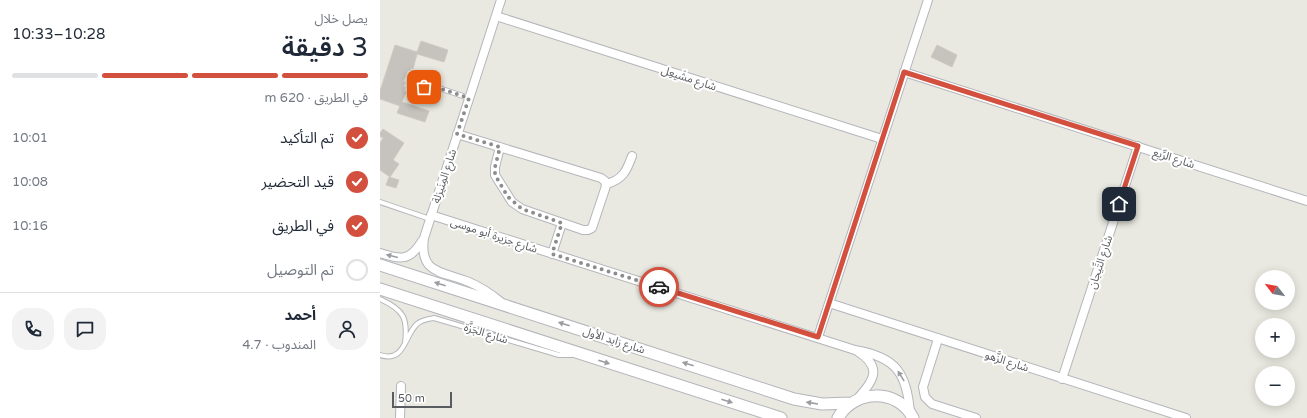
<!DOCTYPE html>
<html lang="ar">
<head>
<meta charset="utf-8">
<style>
	body { margin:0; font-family:"Varela Round","Noto Sans Arabic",sans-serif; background:#f2f2f3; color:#1f2937; direction:rtl; height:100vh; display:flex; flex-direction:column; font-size:15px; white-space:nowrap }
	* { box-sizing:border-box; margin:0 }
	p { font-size:13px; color:#747a83 }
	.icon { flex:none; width:22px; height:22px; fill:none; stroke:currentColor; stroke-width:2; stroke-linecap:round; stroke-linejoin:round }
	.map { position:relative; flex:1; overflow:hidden; direction:ltr }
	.details { display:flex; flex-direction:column; background:#fff; width:380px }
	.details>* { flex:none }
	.needle { width:26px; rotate:301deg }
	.buttons { position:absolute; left:875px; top:270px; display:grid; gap:8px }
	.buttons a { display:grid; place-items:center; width:40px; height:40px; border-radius:50%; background:#fff; box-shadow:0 2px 10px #0003; font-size:20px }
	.scale { position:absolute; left:12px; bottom:10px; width:60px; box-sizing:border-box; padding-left:4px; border:2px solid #595c60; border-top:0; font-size:11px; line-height:14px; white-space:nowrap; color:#595c60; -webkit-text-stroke:3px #fff; paint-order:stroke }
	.pin { position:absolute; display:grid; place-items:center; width:34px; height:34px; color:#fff; margin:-17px; border-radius:8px; box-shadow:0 2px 6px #0006 }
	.courier { position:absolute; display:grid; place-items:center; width:40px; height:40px; margin:-20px; border:3px solid #d34f3e; border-radius:50%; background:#fff; color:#222; box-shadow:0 1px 5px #0007 }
	.overview em { font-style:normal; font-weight:600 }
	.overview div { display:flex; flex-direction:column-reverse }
	.overview { display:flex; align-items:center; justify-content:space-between; height:68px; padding:0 12px }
	h1 { font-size:26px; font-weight:600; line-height:30px }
	.bar { display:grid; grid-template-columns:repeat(4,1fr); gap:6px 4px; align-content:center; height:48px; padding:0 12px }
	.bar i { height:5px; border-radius:3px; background:#e0e1e3 }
	.bar .on { background:#d34f3e }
	.bar p { grid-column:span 4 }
	.line { display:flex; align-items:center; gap:10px; padding:0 12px; border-top:1px solid #e0e1e3 }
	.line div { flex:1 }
	.round { display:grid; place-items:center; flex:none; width:42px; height:42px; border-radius:16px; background:#f2f2f3 }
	ol { padding:0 12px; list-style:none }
	li { display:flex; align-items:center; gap:12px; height:44px }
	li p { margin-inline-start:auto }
	li .icon { padding:4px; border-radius:50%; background:#d34f3e; color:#fff; stroke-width:4 }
	li:last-child { color:#747a83 }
	li i { width:22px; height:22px; border:2px solid #e0e1e3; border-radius:50% }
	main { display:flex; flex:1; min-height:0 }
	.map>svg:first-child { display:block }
</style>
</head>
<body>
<main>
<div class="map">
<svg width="927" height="418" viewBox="0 0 927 418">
	<rect width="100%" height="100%" fill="#eae9e1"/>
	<path fill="#c6c3be" stroke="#cecac0" d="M41,41L68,50L64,62L37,54L33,69L31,68L30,71L28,70L23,82H25L23,87H25L24,91L26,92L22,102L49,111L45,122L17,113L20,106L0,99V91L15,45L37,52Z
		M557,45L577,55L572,67L551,57Z
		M3,129L24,143L13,160L19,164L10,177L0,170V143L3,138L0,136V133Z
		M9,177L19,180L16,188L6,185Z"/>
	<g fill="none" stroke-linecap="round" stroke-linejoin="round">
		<g stroke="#b3b6ba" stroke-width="6">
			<path id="service" d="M33 81a7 7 0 1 1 14 0a7 7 0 1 1-14 0Z
				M47,84L89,98
				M0,202L50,219
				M0,299C24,310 28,318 25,343
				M0,355C25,363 24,336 37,324C41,320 48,319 54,318L179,355H193"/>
		</g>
		<g stroke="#b3b6ba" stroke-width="10">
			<path id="minor" d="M121,0L44,238C39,275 63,271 89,282C101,287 111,294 121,302
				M116,16L502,139
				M524,72L927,201
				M77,134L221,178L225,181L226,186L212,228L208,230H203L142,209L132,202L115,175V167L120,147
				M226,184C243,180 247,170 252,156
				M51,215L475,350C516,357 527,373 530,413
				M0,253C21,260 30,261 42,241
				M172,254L182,223
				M449,303L806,418
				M438,337L548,0
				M558,339L543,387L545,397L552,404L596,418
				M682,379L758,146
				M477,399C494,381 503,367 477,351
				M20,418L21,386"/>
		</g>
		<g stroke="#b3b5ba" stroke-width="13">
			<path id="secondary" d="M0,265L414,399L442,404L471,403
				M0,289L401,418
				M458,418C474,389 518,388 533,418"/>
		</g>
		<use href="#service" stroke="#fff" stroke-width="4"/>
		<use href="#minor" stroke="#fff" stroke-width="8"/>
		<use href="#secondary" stroke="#fff" stroke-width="11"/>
	</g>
	<defs><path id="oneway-solid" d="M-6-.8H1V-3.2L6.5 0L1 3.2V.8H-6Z"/></defs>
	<g fill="#9b9da0">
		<use href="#oneway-solid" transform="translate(12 256) rotate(-166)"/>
		<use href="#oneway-solid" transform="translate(60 284) rotate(-162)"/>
		<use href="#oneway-solid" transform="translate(184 324) rotate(-162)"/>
		<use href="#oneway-solid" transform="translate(224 362) rotate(18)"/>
		<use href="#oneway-solid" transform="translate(308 364) rotate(-162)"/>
		<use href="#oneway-solid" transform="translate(521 376) rotate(-122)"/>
		<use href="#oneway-solid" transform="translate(347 401) rotate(18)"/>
		<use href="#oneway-solid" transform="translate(432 403) rotate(-171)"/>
	</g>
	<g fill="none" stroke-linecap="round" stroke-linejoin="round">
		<path stroke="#8c8d8d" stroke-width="4" stroke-dasharray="0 7.2" d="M44,87L46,84L89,98L77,134L120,147L115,167V175L128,197L142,209L182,223L172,254L279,287"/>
		<path stroke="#d34f3e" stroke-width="5" d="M279,287L438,337L524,72L758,146L739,204"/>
	</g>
	<g text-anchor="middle" stroke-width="4" stroke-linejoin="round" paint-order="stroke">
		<g font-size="11" fill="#595c60" stroke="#fff">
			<text transform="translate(309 78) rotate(18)" y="4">شارع مشَيعِل</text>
			<text transform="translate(794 158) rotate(18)" y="4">شارع الرِّيع</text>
			<text transform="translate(64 176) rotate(-72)" y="4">شارع المِنَيزلة</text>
			<text transform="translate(114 235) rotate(18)" y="4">شارع جزيرة أبو موسى</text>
			<text transform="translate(720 262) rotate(-72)" y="4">شارع التِّيجان</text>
			<text transform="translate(106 333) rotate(17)" y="4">شارع الجَزَّة</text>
			<text transform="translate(234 340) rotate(18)" y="4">شارع زايد الأول</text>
			<text transform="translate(627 361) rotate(18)" y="4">شارع الزَّهو</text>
		</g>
	</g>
</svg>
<div class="buttons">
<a><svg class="needle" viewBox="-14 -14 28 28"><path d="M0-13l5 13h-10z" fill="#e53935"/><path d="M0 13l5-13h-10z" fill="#747a83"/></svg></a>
<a>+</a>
<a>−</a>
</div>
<div class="scale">50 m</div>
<div class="pin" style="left:44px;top:87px;background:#ea580c"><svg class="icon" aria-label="bag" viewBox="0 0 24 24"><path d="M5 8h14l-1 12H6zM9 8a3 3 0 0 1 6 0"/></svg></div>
<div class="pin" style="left:739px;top:204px;background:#1f2937"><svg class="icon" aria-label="home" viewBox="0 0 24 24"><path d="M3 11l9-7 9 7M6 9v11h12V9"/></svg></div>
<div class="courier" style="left:279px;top:287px"><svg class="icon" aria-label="car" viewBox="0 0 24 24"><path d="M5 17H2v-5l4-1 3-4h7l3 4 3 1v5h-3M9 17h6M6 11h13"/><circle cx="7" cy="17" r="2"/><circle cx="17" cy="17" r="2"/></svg></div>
</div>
<section class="details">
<div class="overview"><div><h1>3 دقيقة</h1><p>يصل خلال</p></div><em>10:28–10:33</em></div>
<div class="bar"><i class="on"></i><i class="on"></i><i class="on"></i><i></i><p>في الطريق · 620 m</p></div>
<ol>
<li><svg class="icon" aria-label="check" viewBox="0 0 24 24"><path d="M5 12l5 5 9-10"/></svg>تم التأكيد<p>10:01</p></li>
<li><svg class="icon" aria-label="check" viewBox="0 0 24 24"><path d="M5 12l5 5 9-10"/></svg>قيد التحضير<p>10:08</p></li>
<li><svg class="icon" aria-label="check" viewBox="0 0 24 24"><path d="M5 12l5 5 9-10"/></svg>في الطريق<p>10:16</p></li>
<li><i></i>تم التوصيل</li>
</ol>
<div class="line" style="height:72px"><a class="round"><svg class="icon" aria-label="person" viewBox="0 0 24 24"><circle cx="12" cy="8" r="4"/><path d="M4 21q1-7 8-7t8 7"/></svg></a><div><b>أحمد</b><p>المندوب · 4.7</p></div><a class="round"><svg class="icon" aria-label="chat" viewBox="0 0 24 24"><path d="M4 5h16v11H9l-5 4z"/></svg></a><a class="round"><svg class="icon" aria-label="phone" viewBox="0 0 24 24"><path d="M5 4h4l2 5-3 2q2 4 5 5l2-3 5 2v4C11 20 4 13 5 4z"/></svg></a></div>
</section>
</main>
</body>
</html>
